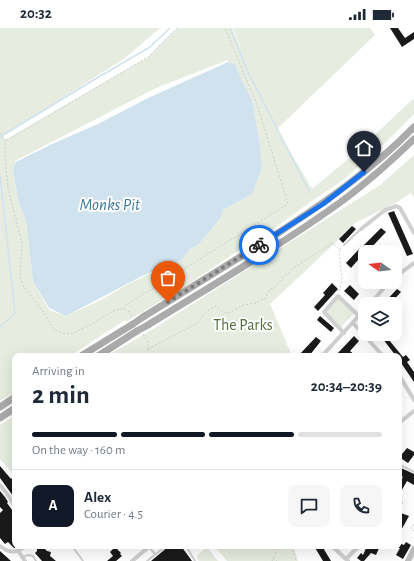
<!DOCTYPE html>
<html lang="en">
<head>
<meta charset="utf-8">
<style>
	body { margin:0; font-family:"Alegreya Sans",sans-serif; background:#f6f6f7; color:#1f2937; height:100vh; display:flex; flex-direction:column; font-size:15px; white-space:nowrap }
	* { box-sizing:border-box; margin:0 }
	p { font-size:13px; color:#747a83 }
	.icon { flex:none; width:22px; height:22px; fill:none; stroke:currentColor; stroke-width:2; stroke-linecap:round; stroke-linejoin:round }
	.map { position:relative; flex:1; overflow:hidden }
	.panel { position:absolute; left:12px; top:325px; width:390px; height:196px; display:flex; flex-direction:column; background:#fff; border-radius:8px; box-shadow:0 4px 16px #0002 }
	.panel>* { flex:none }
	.needle { width:26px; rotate:284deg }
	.buttons { position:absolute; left:358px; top:217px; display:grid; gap:8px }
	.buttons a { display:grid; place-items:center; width:44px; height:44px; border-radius:8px; background:#fff; box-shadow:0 4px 16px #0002; font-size:20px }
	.pin { position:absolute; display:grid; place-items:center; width:34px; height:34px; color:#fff; margin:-41px -17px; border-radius:50% 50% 50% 0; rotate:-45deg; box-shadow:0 0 4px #0007 }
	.pin .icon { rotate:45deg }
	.courier { position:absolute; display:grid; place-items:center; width:40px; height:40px; margin:-20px; border:3px solid #1a73e8; border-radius:50%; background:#fff; color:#222; box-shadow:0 1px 5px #0007 }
	.headline em { font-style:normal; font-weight:600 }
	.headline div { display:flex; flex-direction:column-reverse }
	.headline { display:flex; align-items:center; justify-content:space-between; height:68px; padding:0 20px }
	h1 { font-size:26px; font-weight:600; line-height:30px }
	.bar { display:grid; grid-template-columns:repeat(4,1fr); gap:6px 4px; align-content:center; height:48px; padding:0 20px }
	.bar i { height:5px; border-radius:3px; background:#e0e1e3 }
	.bar .selected { background:#111827 }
	.bar p { grid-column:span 4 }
	.line { display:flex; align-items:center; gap:10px; padding:0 20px; border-top:1px solid #e0e1e3 }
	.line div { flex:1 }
	.round { display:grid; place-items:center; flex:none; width:42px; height:42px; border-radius:8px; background:#f6f6f7 }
	.status { display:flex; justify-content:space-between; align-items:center; height:28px; padding:0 20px; background:#fff; direction:ltr }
	.status svg { height:11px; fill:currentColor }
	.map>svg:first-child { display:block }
</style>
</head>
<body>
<div class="status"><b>20:32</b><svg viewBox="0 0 49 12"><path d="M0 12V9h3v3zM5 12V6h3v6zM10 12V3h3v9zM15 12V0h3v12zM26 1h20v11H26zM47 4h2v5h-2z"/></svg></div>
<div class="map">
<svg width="414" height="533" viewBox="0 0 414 533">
	<rect width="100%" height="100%" fill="#fff"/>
	<path fill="#e6ecdf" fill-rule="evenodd" d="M0,0H160L125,30L3,108L5,112L148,29L177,0H232L243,26L233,0H370L375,7L277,101L312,161L352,128L414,70V86L382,118L343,152L309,175L272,202L233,226L187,257L126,294L125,292L70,328H15V364L0,373ZM228,32V34L235,36L242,53L252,72L260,116L262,140L250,167L223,182L220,191L198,217L190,221L180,232L130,255L101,272L66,288L49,282L33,253L26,192L19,177L13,142L16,134H13L156,60Z
		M414,127V168L413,169L411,165L397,174L355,195L333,217L270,276L292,328H107L155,300L380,157Z
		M338,270L355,284L341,299L326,284Z
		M15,387V448L0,431V397Z
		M201,518H206L218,533H199L196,528L204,522Z
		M214,518H293L298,533H227Z"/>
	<path fill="#cfe2ee" d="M228,34L235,36L242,53L252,72L260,116L262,140L252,166L223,182L220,191L198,217L190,221L181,232L140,249L66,288L49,280L33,253L26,192L19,177L13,141L16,134L52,116L100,95L148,70Z"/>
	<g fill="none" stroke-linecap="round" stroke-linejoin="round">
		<path stroke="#cfe2ee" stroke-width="1.5" d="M230,0L247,42L310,165
			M0,109L97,50L150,19L170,0
			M0,147L15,285L0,299"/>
	</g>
	<path fill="#1a1a1a" d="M390,0H398L405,10L414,4V11L402,19Z
		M394,183L413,226L407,228L388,185Z
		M352,198L356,201L343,215L339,211Z
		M381,200L386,204L367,224H365L351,240L346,235L360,220V221Z
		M332,255L338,261L318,283L314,279L325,267L323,265Z
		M350,257L359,266L354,272L344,263Z
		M397,261L401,264L390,276H383Z
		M320,288L334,300L331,304L317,292Z
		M379,306H384L403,329L406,327L410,332L407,334L414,344V354L399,332V328H396Z
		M354,308L359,313L350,323L356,328H335Z
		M316,309L321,313L309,328H298Z
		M407,420L414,424V427L408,435L399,429V424L402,426Z
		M0,438L11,451L12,450L15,454V466L13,468L0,450Z
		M399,439L414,446V457L407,453L399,467V455L403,449L399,447Z
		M0,463L5,469L8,474L7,475L15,486V520H14L8,514L5,516L0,510V485L3,482L0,479Z
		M401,485L409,488L399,506V496L401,492L399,490V489Z
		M406,514L411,517L403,531L396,527L400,520H399V515L404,517Z
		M37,518H42L47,523L51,524L50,528L56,533H42L35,525L37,523Z
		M169,518H181L192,533H151Z
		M314,518H322L331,533H323Z
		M367,518H380L376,527L371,525L364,533H361L357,530L361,525L363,527Z
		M115,519L121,525L120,526L122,528L116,533H107L113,528L110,524Z
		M0,523L11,533H0Z"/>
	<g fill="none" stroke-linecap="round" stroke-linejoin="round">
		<path stroke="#cdcdcd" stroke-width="1" stroke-dasharray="2 2" stroke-linecap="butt" d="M0,105L5,112V128L8,160L22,215L20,249L24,259L42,282L53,300L61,305L71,306L88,298L113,283L119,281H123L130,284L132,289
			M6,112L9,111L148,29L177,0
			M339,263L342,252L339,224L340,222
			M123,281L126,277L288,176L256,73L249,58L225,0
			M143,306L148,315V321L149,328
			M148,321L196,296L206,284L216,278L223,284L229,285L243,277L257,275L260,272L265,271L269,262L273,260L293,240L333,215L340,222L341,220
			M414,497H412L411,500L412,502L414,503
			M292,518L296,533
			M273,530L277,533
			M272,533L279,518"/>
		<path stroke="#d0d0d0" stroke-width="2" d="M344,217L361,201
			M399,436L414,444
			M72,518L83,533
			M186,518L195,533
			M149,519L155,526
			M23,529L28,527L33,528L36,533
			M147,533L166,518"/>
		<path stroke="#d0d0d0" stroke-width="4" d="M361,201L385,182L396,178L400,180L414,205
			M395,248L402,244L414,235
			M370,276L389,254
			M353,295L383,328
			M344,305L324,284L338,268L359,288
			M322,328L365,281
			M399,347L414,372
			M399,395L414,383
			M0,457L8,467L15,479
			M399,478L401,475
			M0,518C10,526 16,525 26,518
			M332,518L348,533
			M19,524L25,533
			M346,531L359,518
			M132,533L150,518"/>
		<path stroke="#bdbdbd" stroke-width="6" d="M408,533L414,521"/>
		<path stroke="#ababab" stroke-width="7" d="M143,289C187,262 231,235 275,207C324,175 373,141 414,99
			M148,297C208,260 270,224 328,183C359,162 387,137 414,111
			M81,328L133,296
			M98,328L137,303
			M0,379L15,369
			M0,390L15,380"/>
		<path stroke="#ababab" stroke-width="7" d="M133,296L143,289
			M137,303L148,297"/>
	</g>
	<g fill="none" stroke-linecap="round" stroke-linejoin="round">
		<path stroke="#7a7a7a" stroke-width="4" stroke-dasharray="0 7.2" d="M168,274L259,217"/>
		<path stroke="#1a73e8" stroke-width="5" d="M259,217L323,176L364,144"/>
	</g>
	<g text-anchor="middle" stroke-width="4" stroke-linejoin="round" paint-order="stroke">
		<g font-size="16" fill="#56703f" stroke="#fff">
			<text x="243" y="302">The Parks</text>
		</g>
		<g font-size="17" font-style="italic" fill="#3f7597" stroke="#fff">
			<text x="110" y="182">Monks Pit</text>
		</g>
	</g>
</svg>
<div class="buttons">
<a><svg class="needle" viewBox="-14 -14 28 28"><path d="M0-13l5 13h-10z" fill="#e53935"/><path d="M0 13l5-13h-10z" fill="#747a83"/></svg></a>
<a><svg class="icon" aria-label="layers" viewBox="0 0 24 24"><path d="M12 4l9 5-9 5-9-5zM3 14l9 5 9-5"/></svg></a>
</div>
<div class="pin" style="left:168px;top:274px;background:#ea580c"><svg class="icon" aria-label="bag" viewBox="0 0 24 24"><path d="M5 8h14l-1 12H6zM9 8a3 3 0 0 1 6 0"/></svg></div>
<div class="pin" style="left:364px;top:144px;background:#1f2937"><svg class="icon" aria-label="home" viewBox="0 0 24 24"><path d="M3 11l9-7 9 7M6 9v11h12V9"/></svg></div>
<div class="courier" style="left:259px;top:217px"><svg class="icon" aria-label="bike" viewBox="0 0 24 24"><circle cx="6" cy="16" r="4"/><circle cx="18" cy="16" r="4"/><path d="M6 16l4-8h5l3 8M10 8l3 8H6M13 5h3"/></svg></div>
<section class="panel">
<div class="headline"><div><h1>2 min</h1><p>Arriving in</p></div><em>20:34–20:39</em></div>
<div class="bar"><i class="selected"></i><i class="selected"></i><i class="selected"></i><i></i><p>On the way · 160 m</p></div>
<div class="line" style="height:72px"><b class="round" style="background:#111827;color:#fff">A</b><div><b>Alex</b><p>Courier · 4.5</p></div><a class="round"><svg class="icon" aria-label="chat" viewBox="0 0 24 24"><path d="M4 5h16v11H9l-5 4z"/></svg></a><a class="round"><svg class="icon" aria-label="phone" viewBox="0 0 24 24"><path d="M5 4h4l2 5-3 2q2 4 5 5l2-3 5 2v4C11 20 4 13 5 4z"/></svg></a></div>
</section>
</div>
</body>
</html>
